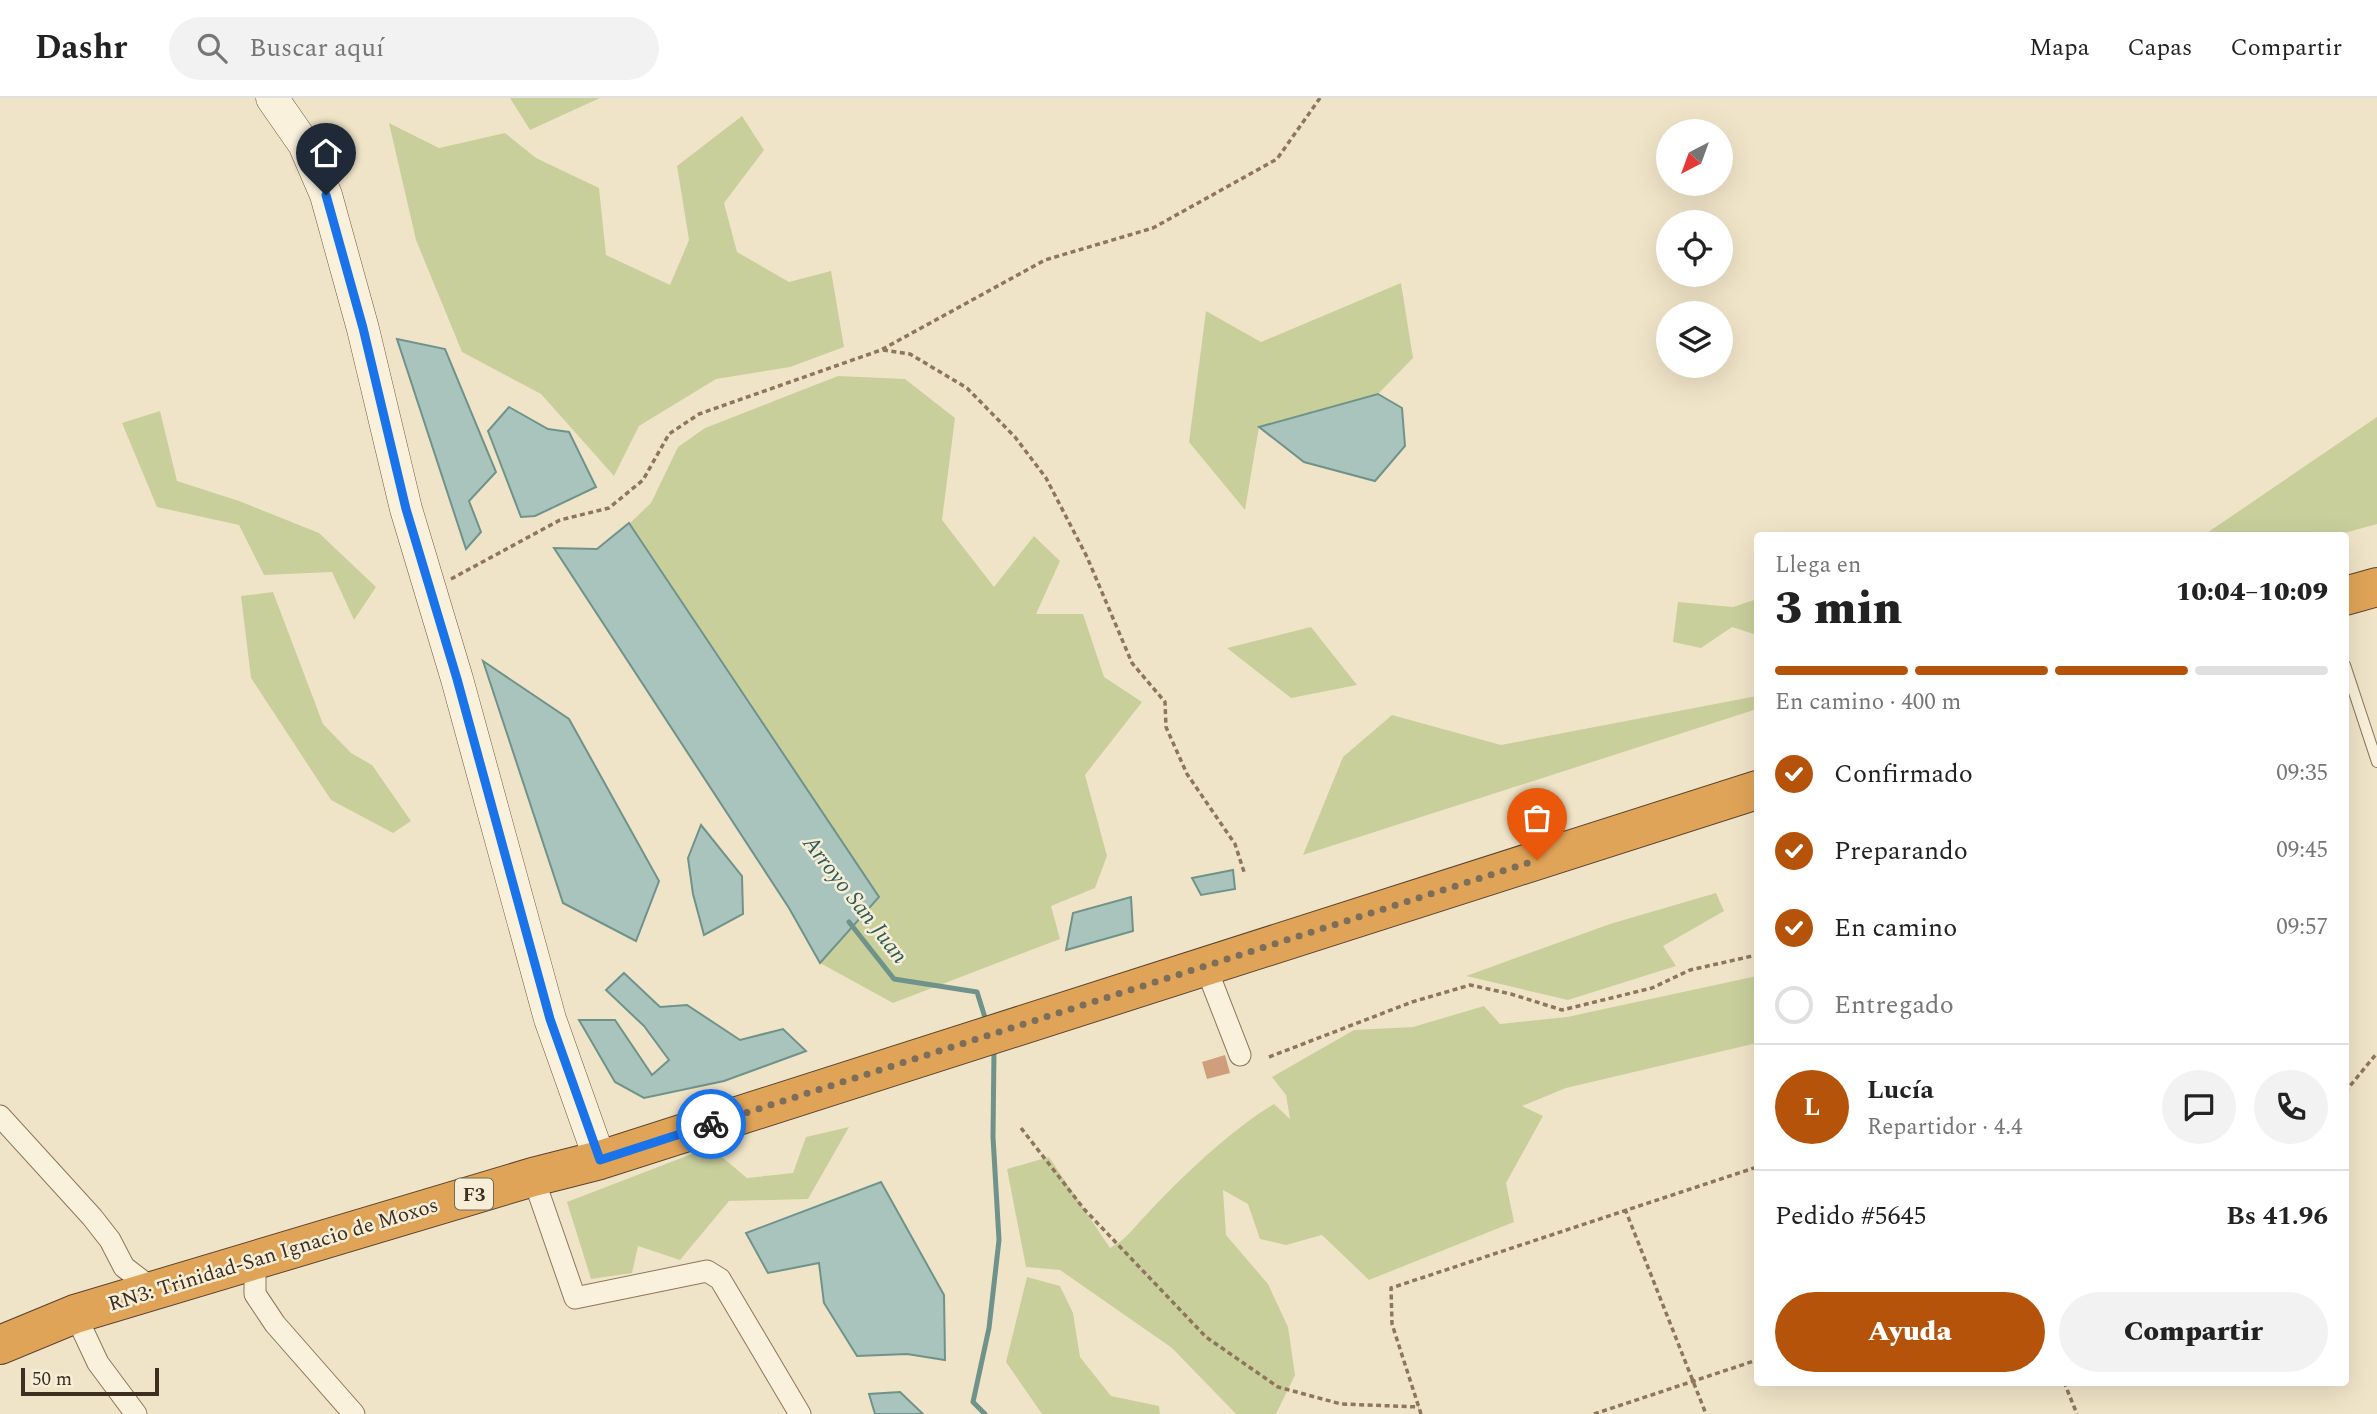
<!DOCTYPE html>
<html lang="es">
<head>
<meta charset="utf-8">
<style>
	body { margin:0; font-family:Spectral,serif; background:#f2f2f2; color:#222; height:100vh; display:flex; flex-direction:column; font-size:26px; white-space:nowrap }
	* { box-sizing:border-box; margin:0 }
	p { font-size:23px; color:#767676 }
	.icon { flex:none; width:38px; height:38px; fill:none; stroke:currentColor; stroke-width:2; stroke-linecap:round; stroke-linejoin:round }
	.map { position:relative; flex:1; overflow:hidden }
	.details { position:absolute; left:1754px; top:434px; width:595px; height:854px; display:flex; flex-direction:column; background:#fff; border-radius:7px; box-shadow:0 7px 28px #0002 }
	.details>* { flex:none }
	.needle { width:46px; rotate:221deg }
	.controls { position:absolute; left:1656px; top:21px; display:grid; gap:14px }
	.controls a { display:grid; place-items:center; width:77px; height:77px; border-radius:50%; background:#fff; box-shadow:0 7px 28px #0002; font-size:35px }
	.scale { position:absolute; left:21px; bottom:18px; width:138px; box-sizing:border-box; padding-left:7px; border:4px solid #3d2e20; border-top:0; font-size:19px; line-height:24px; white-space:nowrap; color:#3d2e20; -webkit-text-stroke:5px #f7eed8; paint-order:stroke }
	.pin { position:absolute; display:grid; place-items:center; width:60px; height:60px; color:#fff; margin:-72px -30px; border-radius:50% 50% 50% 0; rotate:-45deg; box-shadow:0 0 7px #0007 }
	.pin .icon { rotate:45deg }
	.courier { position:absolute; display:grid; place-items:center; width:70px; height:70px; margin:-35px; border:5px solid #1a73e8; border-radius:50%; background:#fff; color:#222; box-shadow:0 2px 9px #0007 }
	.overview em { font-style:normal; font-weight:800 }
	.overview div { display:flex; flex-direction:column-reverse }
	.overview { display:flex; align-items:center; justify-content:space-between; height:119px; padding:0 21px }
	h1 { font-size:46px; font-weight:800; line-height:52px }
	.bar { display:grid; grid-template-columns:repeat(4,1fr); gap:10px 7px; align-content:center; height:84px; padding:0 21px }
	.bar i { height:9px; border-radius:5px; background:#e0e0e0 }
	.bar .current { background:#b45309 }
	.bar p { grid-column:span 4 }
	.line { display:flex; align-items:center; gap:18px; padding:0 21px; border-top:2px solid #e0e0e0 }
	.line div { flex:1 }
	.round { display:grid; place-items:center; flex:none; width:74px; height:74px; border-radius:37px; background:#f2f2f2 }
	ol { padding:0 21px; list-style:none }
	li { display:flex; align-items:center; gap:21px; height:77px }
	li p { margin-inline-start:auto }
	li .icon { padding:7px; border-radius:50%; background:#b45309; color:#fff; stroke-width:4 }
	li:last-child { color:#767676 }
	li i { width:38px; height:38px; border:4px solid #e0e0e0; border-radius:50% }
	.primary-button { display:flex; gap:14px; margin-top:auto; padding:14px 21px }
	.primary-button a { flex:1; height:80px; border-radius:42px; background:#b45309; color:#fff; font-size:28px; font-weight:800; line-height:80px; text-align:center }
	.primary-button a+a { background:#f2f2f2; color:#222 }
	header { display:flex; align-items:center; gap:42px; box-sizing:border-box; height:98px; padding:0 35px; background:#fff; border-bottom:2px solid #e0e0e0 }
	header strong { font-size:33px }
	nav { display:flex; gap:38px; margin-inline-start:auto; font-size:24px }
	.search { width:490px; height:63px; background:#f2f2f2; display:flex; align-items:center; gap:18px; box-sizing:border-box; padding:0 24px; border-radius:38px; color:#767676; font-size:26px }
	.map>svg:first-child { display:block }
</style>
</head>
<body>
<header>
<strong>Dashr</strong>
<div class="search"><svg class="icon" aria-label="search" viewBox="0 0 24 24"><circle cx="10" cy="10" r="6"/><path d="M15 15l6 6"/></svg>Buscar aquí</div>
<nav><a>Mapa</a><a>Capas</a><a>Compartir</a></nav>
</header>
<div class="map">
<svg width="2377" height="1316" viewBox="0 0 2377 1316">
	<rect width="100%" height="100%" fill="#f0e4c8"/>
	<path fill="#c9cf9b" d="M510,0H600L530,32Z
		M742,18L764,52L724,105L737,154L789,184L831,173L844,249L790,269L716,281L639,328L614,378L541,296L462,254L416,142L389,25L439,50L505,35L536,60L599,90L606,157L670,187L689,142L677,68Z
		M1401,185L1413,260L1378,296L1259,329L1245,412L1189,344L1206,213L1261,244Z
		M838,278L905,281L955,320L942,422L994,489L1034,438L1060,463L1036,516H1083L1104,579L1142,604L1085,677L1107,758L1095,790L1051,808L1060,841L893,905L820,865L878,799L630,425L651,405L678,349L705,330Z
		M160,313L177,383L239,403L319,435L376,489L354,522L332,474L264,477L239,427L157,409L122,325Z
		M2377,319V426L2337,437H2204Z
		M273,494L323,626L351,655L372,667L411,723L393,735L331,702L251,580L241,498Z
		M1757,501V537L1732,529L1701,550L1673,544L1678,504L1733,509Z
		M1311,529L1357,587L1291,600L1227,550Z
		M1757,598V611L1303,757L1343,659L1392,617L1501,647Z
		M1716,795L1724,813L1663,848L1676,868L1568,902L1466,878L1610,826Z
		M1757,878V945L1566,990L1522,1008L1543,1018L1506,1085L1514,1124L1369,1182L1322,1137L1286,1147L1260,1141L1248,1106L1223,1092L1226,1137L1268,1186L1288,1229L1295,1277L1276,1316H1236L1172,1250L1060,1172L1026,1169L1007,1071L1049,1059L1110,1150C1127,1141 1133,1130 1146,1117C1178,1082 1234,1029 1274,1006L1290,1021L1286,997L1272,979L1354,932L1413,929L1484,908L1500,926L1567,919Z
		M849,1029L808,1101L729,1103L680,1162L638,1148L632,1175L591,1181L567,1104L710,1049L747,1080L793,1075L806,1039Z
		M1027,1179L1060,1188L1073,1215L1080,1259L1111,1298L1159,1308L1160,1316H1042L1006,1264Z"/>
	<path fill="#a9c4bc" stroke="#6f938a" stroke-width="2" d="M397,241L445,251L496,374L469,403L481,434L466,451Z
		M1378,296L1402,310L1405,348L1375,383L1304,364L1259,329Z
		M509,309L548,331L569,334L596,389L535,418L521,419L488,333Z
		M629,425L879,799L820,865L789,810L554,450L597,451Z
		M483,563L569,621L659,783L636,843L563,805Z
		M701,727L742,778L743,816L704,837L693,796L688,760Z
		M1233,772L1235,791L1201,797L1192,780Z
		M1131,799L1133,833L1066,852L1073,815Z
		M624,875L660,909L687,907L740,942L783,931L806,953L724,983L644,1000L615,984L579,922H615L652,977L669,962L644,928L606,892Z
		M881,1084L944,1197L945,1262L907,1256L857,1258L824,1205L819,1165L768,1175L746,1135Z
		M900,1294L923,1316H875L869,1296Z"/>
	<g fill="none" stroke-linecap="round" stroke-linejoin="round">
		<path stroke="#6f938a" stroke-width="5" d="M849,824L894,881L977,894L987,926
			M985,1316L973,1304L989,1230L999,1142L993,1039L994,952"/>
	</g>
	<path fill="#cf9f7d" d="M1225,957L1230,975L1207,981L1202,964Z"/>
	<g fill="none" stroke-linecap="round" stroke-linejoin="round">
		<g stroke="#8d765c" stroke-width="12">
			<path id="lane" d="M2345,567L2377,664"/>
		</g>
		<g stroke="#8d765c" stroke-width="23">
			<path id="street" d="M1205,867L1240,957
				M0,1018L92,1119L110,1142L124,1169L154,1192
				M533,1079L575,1200L707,1173L720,1181L800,1316
				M255,1160V1196L275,1226L354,1316
				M75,1216L98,1265L136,1316"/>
		</g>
		<g stroke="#6f573f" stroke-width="33">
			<path id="secondary" d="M272,0L304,46L326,97L363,231L406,411L457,581L550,921L600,1062"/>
		</g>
		<g stroke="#5b4430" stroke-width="40">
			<path id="highway" d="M2345,498L2377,489
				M0,1247L75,1216L533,1079L600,1062L1757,692"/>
		</g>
		<path stroke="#8d765c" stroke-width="3.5" stroke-dasharray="5 3.5" stroke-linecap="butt" d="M883,252L910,256L967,290L1015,339L1046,380L1087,459L1132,565L1165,604L1166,629L1187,676L1235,746L1245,777
			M451,481L560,422L609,410L643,382L669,336L699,316L881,252L1045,162L1153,130L1277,61L1320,0
			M1269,959L1412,904L1470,887L1511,896L1562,912L1652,890L1690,872L1757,857
			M2345,994L2377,955
			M1021,1030L1084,1111L1206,1239L1278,1289L1341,1306L1419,1309
			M1625,1111L1706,1316
			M2064,1284L2077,1316
			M1421,1316L1392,1226L1391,1190L1757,1069
			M1594,1316L1757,1262"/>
		<use href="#lane" stroke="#faf1dc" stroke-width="10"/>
		<use href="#street" stroke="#faf1dc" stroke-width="21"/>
		<use href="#secondary" stroke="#faf1dc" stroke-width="32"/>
		<use href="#highway" stroke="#e0a458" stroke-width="38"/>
	</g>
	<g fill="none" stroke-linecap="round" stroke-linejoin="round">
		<path stroke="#7c6e5b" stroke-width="7" stroke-dasharray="0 12.6" d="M711,1026L1537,762"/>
		<path stroke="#1a73e8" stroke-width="9" d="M326,97L363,230L406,411L457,581L550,921L600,1062L711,1026"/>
	</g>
	<g text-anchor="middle" stroke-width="5" stroke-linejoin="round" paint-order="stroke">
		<rect fill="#f7eed8" stroke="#756857" stroke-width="2" x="455" y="1080.5" width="38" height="31" rx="5"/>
		<g font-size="19" font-weight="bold" fill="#3d2e20">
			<text x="474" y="1103">F3</text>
		</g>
		<g font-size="21" fill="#3d2e20" stroke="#f7eed8">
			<text transform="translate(273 1156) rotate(-17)" y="7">RN3: Trinidad-San Ignacio de Moxos</text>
		</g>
		<g font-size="23" font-style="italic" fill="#2f5d5a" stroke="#f7eed8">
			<text transform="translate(856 801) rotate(52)" y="8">Arroyo San Juan</text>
		</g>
	</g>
</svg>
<div class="controls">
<a><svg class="needle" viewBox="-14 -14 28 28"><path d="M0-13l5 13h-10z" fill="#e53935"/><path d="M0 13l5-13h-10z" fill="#767676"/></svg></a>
<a><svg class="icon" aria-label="locate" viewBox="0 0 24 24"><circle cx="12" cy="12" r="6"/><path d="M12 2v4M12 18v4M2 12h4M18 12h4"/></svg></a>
<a><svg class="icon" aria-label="layers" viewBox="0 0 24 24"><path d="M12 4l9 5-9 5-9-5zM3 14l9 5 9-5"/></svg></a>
</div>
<div class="scale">50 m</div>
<div class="pin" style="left:1537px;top:762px;background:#ea580c"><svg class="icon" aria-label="bag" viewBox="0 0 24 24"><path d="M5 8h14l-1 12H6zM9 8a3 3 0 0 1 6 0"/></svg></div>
<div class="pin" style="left:326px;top:97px;background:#1f2937"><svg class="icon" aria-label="home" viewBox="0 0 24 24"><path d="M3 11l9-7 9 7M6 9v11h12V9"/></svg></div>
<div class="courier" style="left:711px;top:1026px"><svg class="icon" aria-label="bike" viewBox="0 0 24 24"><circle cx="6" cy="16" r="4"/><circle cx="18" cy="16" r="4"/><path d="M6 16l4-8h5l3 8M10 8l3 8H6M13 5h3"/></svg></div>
<section class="details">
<div class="overview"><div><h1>3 min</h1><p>Llega en</p></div><em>10:04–10:09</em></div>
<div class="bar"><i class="current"></i><i class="current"></i><i class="current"></i><i></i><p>En camino · 400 m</p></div>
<ol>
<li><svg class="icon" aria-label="check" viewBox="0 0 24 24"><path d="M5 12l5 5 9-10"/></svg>Confirmado<p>09:35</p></li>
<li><svg class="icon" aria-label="check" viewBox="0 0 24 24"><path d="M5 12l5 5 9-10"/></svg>Preparando<p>09:45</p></li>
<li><svg class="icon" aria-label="check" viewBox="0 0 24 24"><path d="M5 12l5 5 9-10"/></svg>En camino<p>09:57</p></li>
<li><i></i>Entregado</li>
</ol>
<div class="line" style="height:126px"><b class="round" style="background:#b45309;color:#fff">L</b><div><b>Lucía</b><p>Repartidor · 4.4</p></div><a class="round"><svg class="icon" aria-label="chat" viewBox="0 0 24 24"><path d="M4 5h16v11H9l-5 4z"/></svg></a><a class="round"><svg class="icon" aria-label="phone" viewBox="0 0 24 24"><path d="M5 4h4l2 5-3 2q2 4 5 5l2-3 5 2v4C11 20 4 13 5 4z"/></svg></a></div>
<div class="line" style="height:91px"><div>Pedido #5645</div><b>Bs 41.96</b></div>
<div class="primary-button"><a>Ayuda</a><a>Compartir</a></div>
</section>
</div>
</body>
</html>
